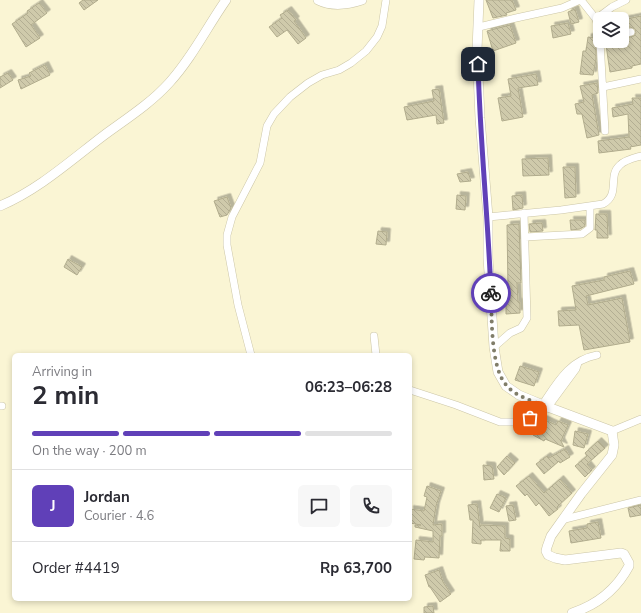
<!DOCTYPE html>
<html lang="en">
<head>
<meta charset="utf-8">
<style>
	body { margin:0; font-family:"Nunito Sans",sans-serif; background:#f7f7f7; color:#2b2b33; height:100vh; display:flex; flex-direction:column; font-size:15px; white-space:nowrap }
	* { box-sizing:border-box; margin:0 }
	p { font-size:13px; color:#7c7c81 }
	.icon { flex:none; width:22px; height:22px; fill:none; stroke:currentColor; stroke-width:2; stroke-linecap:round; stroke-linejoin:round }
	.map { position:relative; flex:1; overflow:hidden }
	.drawer { position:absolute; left:12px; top:353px; width:400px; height:248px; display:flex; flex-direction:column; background:#fff; border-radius:6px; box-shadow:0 2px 6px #0003 }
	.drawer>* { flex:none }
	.fabs { position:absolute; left:593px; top:12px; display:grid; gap:8px }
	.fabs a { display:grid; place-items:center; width:36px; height:36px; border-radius:6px; background:#fff; box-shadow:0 2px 6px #0003; font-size:20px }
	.pin { position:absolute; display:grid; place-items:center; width:34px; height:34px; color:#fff; margin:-17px; border-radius:8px; box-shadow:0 2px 6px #0006 }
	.courier { position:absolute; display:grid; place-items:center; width:40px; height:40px; margin:-20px; border:3px solid #6040b8; border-radius:50%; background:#fff; color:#222; box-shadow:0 1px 5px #0007 }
	.summary em { font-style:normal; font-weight:700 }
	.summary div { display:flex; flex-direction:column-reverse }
	.summary { display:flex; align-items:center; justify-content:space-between; height:68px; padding:0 20px }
	h1 { font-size:26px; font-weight:700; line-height:30px }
	.bar { display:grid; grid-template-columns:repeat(4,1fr); gap:6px 4px; align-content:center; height:48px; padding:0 20px }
	.bar i { height:5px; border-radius:3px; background:#e1e1e2 }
	.bar .on { background:#6040b8 }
	.bar p { grid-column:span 4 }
	.line { display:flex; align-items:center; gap:10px; padding:0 20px; border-top:1px solid #e1e1e2 }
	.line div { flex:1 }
	.round { display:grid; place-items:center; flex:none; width:42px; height:42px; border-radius:6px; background:#f7f7f7 }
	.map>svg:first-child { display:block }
</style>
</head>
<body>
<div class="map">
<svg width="641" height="613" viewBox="0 0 641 613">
	<defs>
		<pattern id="building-back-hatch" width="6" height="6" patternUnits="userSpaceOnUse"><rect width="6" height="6" fill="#cfcaab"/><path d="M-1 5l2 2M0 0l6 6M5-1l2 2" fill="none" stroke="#b3ae93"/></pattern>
		<filter id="shadow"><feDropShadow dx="3.5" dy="-3.5" stdDeviation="0" flood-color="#0004"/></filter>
	</defs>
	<rect width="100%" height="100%" fill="#faf5d4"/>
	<path fill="url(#building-back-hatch)" stroke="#b1ac8d" filter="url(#shadow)" d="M83,0H98L84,10L79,3Z
		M486,0H512L516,10L506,13L507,15L493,18Z
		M39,3L47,13L31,25L40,38L26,47L12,24L28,13L27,11Z
		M575,9L579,22L571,24L568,12Z
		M288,10L296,20L294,21L306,38L298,44L287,30L277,37L269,27L282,18L280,15Z
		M641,16V64L632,66V68L610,72L606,45L626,40V38L634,36L636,33L635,29L630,27L623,29L622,20Z
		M568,23L571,34L553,38L551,26Z
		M510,25L516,43L493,51L487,31Z
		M588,37L596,38V59L593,75L580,74L583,51H586Z
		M45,65L50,75L21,89L18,80L31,76L29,73Z
		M8,73L13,80L0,88V77Z
		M536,74L538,85L518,88L523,117L502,121L498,98L511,96L508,79Z
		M597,83L598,93L592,95L599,135L587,138L582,114H577L575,104L584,102L580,86Z
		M439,89L444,123L437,124L436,115L407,120L404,107L434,101L432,90Z
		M632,98H641V145L630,147L631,149L599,153L598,141L629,137L628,114L613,117L612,108L633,104Z
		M548,158L549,175L523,176L522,159Z
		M563,167H575L576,197L565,198Z
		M468,172L471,181L460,182L457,174Z
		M457,195L466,196L465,210L456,209Z
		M522,195L523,208L513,210L512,196Z
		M227,197L231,208L227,215L220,217L214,201Z
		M596,214H607L608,238H597V230H595Z
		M570,220H585V226L580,229L571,230Z
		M542,223L543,231L530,232L529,224Z
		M519,224L521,283H517L518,302H520V313L506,314V288H508L507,225Z
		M378,231L387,232L386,245L376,244Z
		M68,259L82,267L77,275L64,267Z
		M630,271L634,284L586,296L588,305L622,298L630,342L584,350L579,325L559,326L558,311L576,310L572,286L604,280V277Z
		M520,366L539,372L534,386L515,380Z
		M541,418L556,425L558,421L568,425L561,441L564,447L545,439L544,441L533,435Z
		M575,431L588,434L584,448L573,445Z
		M598,441L605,448L587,464L592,470L585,477L575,466L587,456L585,453Z
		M565,449L570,457L560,463L559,461L544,474L536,464L547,456L549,458Z
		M507,456L515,463L504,475L497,467Z
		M483,465L492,466L494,479L484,480Z
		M529,476L544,493L560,479L572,493L557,507L558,509L549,516L539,503L536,506L527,494L525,496L516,486Z
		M427,486L441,491L436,506L433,525L442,524V536H440L439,558L425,557L424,560L414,559L416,540L433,542V531L415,527V525H421L410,523V509L424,511L427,497L424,496Z
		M497,494L506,498L499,512L490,508Z
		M477,504L480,527L481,525L505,526V538L510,539V551H500L501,540H481V544L472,543L473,520H470L468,505Z
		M513,505L516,520L509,521L506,506Z
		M641,505V515L630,517L628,508Z
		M598,522L601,538L571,543L569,531L587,528V524Z
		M439,570L443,582L451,594L440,602L430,587H429L425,575Z
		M433,606L434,613H424V607Z"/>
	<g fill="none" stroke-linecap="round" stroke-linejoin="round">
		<g stroke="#ccc6a7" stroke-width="8">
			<path id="minor" d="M581,0L596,19L600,36
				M596,19L612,7L626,0
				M479,27L516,18L562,8L580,0
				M622,34L631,32
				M600,41L605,131
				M603,87L641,79
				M488,217L561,210L603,204C621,194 607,176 620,165C625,160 634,158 641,156
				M525,237L582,234L590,228V207
				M374,336L376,355
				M494,347L510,333L521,328L527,318L524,213
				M251,355L238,305L227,245V235L232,217L260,163L267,126L274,114L290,97L308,83L322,75L339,70L351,63L366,51L377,37L382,26L386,0
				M410,390L456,405L500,422H517L530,418L548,407L576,369L578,363
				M0,406H2
				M543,409L542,405C557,383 569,360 597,355
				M612,431L641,419
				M565,519L641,500"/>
		</g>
		<g stroke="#ccc6a7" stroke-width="10">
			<path id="tertiary" d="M318,0C332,7 347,5 362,0
				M479,0L477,50L480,118L488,217V258L494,347L498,372L506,386L519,395L548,407L612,431L614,445L612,455L581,494L551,536L547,547L546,551L548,555L555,558L565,560L621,553L624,554L629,563V566C616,590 597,605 572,613
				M0,206C38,190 70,161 103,136C126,119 150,104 169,83C192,58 207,27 226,0"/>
		</g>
		<use href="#minor" stroke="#fff" stroke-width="7"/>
		<use href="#tertiary" stroke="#fff" stroke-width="9"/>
	</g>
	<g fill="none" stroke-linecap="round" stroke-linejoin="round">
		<path stroke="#807d69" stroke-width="4" stroke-dasharray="0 7.2" d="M491,293C492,317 490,368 507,386C516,396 530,400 542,405L543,410L530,418"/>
		<path stroke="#6040b8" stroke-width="5" d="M478,64C480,140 488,217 491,293"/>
	</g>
</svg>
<div class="fabs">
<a><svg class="icon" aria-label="layers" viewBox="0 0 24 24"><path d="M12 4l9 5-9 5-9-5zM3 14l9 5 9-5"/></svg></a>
</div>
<div class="pin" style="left:530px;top:418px;background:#ea580c"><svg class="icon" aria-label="bag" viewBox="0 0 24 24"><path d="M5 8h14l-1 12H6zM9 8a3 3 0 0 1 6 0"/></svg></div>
<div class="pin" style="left:478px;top:64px;background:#1f2937"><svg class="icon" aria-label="home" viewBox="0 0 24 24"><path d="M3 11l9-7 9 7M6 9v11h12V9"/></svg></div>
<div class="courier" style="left:491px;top:293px"><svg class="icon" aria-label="bike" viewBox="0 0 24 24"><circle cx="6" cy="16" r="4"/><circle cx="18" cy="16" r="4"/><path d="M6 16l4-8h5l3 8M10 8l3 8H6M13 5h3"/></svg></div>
<section class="drawer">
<div class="summary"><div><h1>2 min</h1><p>Arriving in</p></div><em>06:23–06:28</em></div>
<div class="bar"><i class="on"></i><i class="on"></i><i class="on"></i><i></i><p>On the way · 200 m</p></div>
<div class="line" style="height:72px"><b class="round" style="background:#6040b8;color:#fff">J</b><div><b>Jordan</b><p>Courier · 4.6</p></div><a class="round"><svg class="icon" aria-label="chat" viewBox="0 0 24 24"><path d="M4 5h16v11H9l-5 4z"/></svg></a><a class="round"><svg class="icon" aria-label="phone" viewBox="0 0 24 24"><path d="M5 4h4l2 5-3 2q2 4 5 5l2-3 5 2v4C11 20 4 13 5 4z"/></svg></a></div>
<div class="line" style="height:52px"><div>Order #4419</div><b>Rp 63,700</b></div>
</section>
</div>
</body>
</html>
